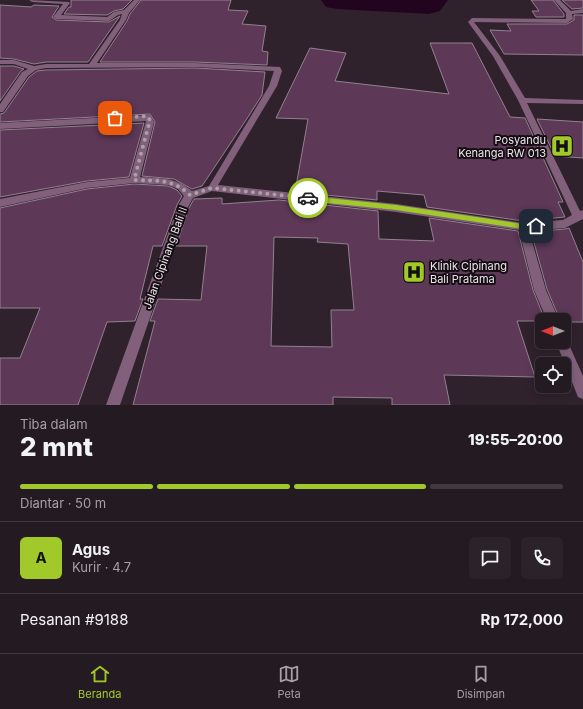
<!DOCTYPE html>
<html lang="id">
<head>
<meta charset="utf-8">
<style>
	body { margin:0; font-family:Inter,sans-serif; background:#2c232a; color:#f1f3f6; height:100vh; display:flex; flex-direction:column; font-size:15px; white-space:nowrap }
	* { box-sizing:border-box; margin:0 }
	p { font-size:13px; color:#a3a1a5 }
	.icon { flex:none; width:22px; height:22px; fill:none; stroke:currentColor; stroke-width:2; stroke-linecap:round; stroke-linejoin:round }
	.map { position:relative; height:405px; overflow:hidden }
	.details { display:flex; flex-direction:column; background:#241a22; flex:1 }
	.details>* { flex:none }
	.needle { width:26px; rotate:270deg }
	.controls { position:absolute; left:535px; top:313px; display:grid; gap:8px }
	.controls a { display:grid; place-items:center; width:36px; height:36px; border-radius:6px; background:#241a22; box-shadow:0 2px 10px #0003,0 0 0 1px #413840; font-size:20px }
	.pin { position:absolute; display:grid; place-items:center; width:34px; height:34px; color:#fff; margin:-17px; border-radius:8px; box-shadow:0 2px 6px #0006 }
	.courier { position:absolute; display:grid; place-items:center; width:40px; height:40px; margin:-20px; border:3px solid #a1c92a; border-radius:50%; background:#fff; color:#222; box-shadow:0 1px 5px #0007 }
	.summary em { font-style:normal; font-weight:800 }
	.summary div { display:flex; flex-direction:column-reverse }
	.summary { display:flex; align-items:center; justify-content:space-between; height:68px; padding:0 20px }
	h1 { font-size:26px; font-weight:800; line-height:30px }
	.bar { display:grid; grid-template-columns:repeat(4,1fr); gap:6px 4px; align-content:center; height:48px; padding:0 20px }
	.bar i { height:5px; border-radius:3px; background:#413840 }
	.bar .on { background:#a1c92a }
	.bar p { grid-column:span 4 }
	.line { display:flex; align-items:center; gap:10px; padding:0 20px; border-top:1px solid #413840 }
	.line div { flex:1 }
	.round { display:grid; place-items:center; flex:none; width:42px; height:42px; border-radius:6px; background:#2c232a }
	.tab-bar { display:flex; justify-content:space-around; align-items:center; height:56px; border-top:1px solid #413840; background:#241a22; font-size:11px; color:#a3a1a5 }
	.tab-bar a { display:grid; justify-items:center; gap:2px }
	.tab-bar .on { color:#a1c92a }
	.map>svg:first-child { display:block }
</style>
</head>
<body>
<div class="map">
<svg width="583" height="405" viewBox="0 0 583 405">
	<rect width="100%" height="100%" fill="#30222d"/>
	<g fill="none" stroke-linecap="round" stroke-linejoin="round">
		<path fill="#23041f" fill-rule="evenodd" d="M321,0H448L440,11L429,14L337,9L326,7Z"/>
	</g>
	<path fill="#5d3857" stroke="#93818f" fill-rule="evenodd" d="M71,0H132L123,9L114,11L107,15L64,14L69,7H71Z
		M141,0H231L228,10L248,11L242,24L266,26L262,51L268,52L267,65L195,62H100L127,21L130,14Z
		M531,0H553L564,14V17H536L532,11H539Z
		M562,0H583V8L572,9Z
		M0,5L31,7L34,5L59,6L52,17L56,20L109,22L120,16L88,62H46L34,64L14,59L0,58Z
		M574,15H583V55L504,54L490,30L511,31L507,24H567L574,20Z
		M430,43H472L510,117L525,118L563,202H558L565,217L523,221L427,207L424,195L377,191V200L295,192L308,119L276,118L310,48L346,53L335,81L449,94Z
		M0,66H14L24,69L21,71L0,101Z
		M195,68L265,72L262,95L248,117L202,186L192,189L174,179L142,176L155,122L150,114L0,122V114L4,113L29,77L37,71L46,70Z
		M537,119L583,122V158L555,156Z
		M144,123L129,177L87,181L0,197V130Z
		M134,184L168,186L177,190L182,196L177,205L162,246H153L140,299H143L135,321L107,322L78,405H0V358H20L40,308H0V208L87,189Z
		M222,198V204L279,200L378,211L379,239L434,241L429,218L518,231L533,290L545,320H542V321H517L535,377L444,375L450,405H392V398L333,397V405H133L155,321H150L158,299L201,300L207,246H176L189,208L194,199ZM274,237L318,238L317,242L348,244L354,310H331L332,347L271,346Z
		M569,228L583,262V322H564V320H560L547,289L531,232L565,229Z"/>
	<g fill="none" stroke-linecap="round" stroke-linejoin="round">
		<path fill="#82607b" fill-rule="evenodd" d="M29,0L69,2L70,3L61,15L107,17L114,12L124,10L134,0H140L129,13L126,20L97,63H195L280,67L282,71L277,86L218,185L396,204L523,223L563,220L572,215L518,100L493,56L468,22L472,18L566,19V13L554,0H560L571,11L583,9V13L572,14L573,19L567,23L474,22L500,56L525,98L583,100V104L527,103L580,211L583,210V219L565,228L529,231L546,290L559,320H547L534,290L519,230L396,212L212,191L193,198L188,207L120,405H106L178,206L184,196L178,189L168,185L134,183L87,188L0,207V199L87,182L130,178L146,121L0,129V123L150,115L154,122L140,177C159,178 176,177 192,191L209,186L269,86L274,71L195,67L46,68L36,70L28,76L3,112H0V104L22,72L28,69L14,64H0V60H14L34,66L46,64H89L120,20L122,14L118,15L109,21L56,19L53,17L63,4L32,2Z
			M564,337L566,338L583,376V399L578,397L556,342H564Z"/>
	</g>
	<path fill="#a1c92a" d="M308,196L396,205L523,224H536L540,226L536,229H523L396,210L308,201L305,198Z"/>
	<g fill="none" stroke-linecap="round" stroke-linejoin="round">
		<path stroke="#ab9fa8" stroke-width="4" stroke-dasharray="0 7.2" d="M115,118L147,116L150,120L134,180C156,181 172,178 190,195L212,188L308,198"/>
	</g>
	<defs>
		<g id="hospital-square" transform="scale(1.15)"><rect x="-9" y="-9" width="18" height="18" rx="4" fill="#a1c92a" stroke="#140e13"/><path d="M-5-5h3v3.5h4V-5h3V5h-3V1.5h-4V5h-3Z" fill="#111"/></g>
	</defs>
	<g fill-rule="evenodd">
		<use href="#hospital-square" x="562" y="146"/>
		<use href="#hospital-square" x="414" y="272"/>
	</g>
	<g text-anchor="middle" stroke-width="4" stroke-linejoin="round" paint-order="stroke">
		<g font-size="11" fill="#ede3eb" stroke="#140e13" text-anchor="end">
			<text x="546" y="144">Posyandu<tspan x="546" dy="13">Kenanga RW 013</tspan></text>
			<text x="430" y="270" text-anchor="start">Klinik Cipinang<tspan x="430" dy="13">Bali Pratama</tspan></text>
		</g>
		<g font-size="11" fill="#ede3eb" stroke="#140e13">
			<text transform="translate(165 258) rotate(-70)" y="4">Jalan Cipinang Bali II</text>
		</g>
	</g>
</svg>
<div class="controls">
<a><svg class="needle" viewBox="-14 -14 28 28"><path d="M0-13l5 13h-10z" fill="#e53935"/><path d="M0 13l5-13h-10z" fill="#a3a1a5"/></svg></a>
<a><svg class="icon" aria-label="locate" viewBox="0 0 24 24"><circle cx="12" cy="12" r="6"/><path d="M12 2v4M12 18v4M2 12h4M18 12h4"/></svg></a>
</div>
<div class="pin" style="left:115px;top:118px;background:#ea580c"><svg class="icon" aria-label="bag" viewBox="0 0 24 24"><path d="M5 8h14l-1 12H6zM9 8a3 3 0 0 1 6 0"/></svg></div>
<div class="pin" style="left:536px;top:226px;background:#1f2937"><svg class="icon" aria-label="home" viewBox="0 0 24 24"><path d="M3 11l9-7 9 7M6 9v11h12V9"/></svg></div>
<div class="courier" style="left:308px;top:198px"><svg class="icon" aria-label="car" viewBox="0 0 24 24"><path d="M5 17H2v-5l4-1 3-4h7l3 4 3 1v5h-3M9 17h6M6 11h13"/><circle cx="7" cy="17" r="2"/><circle cx="17" cy="17" r="2"/></svg></div>
</div>
<section class="details">
<div class="summary"><div><h1>2 mnt</h1><p>Tiba dalam</p></div><em>19:55–20:00</em></div>
<div class="bar"><i class="on"></i><i class="on"></i><i class="on"></i><i></i><p>Diantar · 50 m</p></div>
<div class="line" style="height:72px"><b class="round" style="background:#a1c92a;color:#111">A</b><div><b>Agus</b><p>Kurir · 4.7</p></div><a class="round"><svg class="icon" aria-label="chat" viewBox="0 0 24 24"><path d="M4 5h16v11H9l-5 4z"/></svg></a><a class="round"><svg class="icon" aria-label="phone" viewBox="0 0 24 24"><path d="M5 4h4l2 5-3 2q2 4 5 5l2-3 5 2v4C11 20 4 13 5 4z"/></svg></a></div>
<div class="line" style="height:52px"><div>Pesanan #9188</div><b>Rp 172,000</b></div>
</section>
<nav class="tab-bar">
<a class="on"><svg class="icon" aria-label="home" viewBox="0 0 24 24"><path d="M3 11l9-7 9 7M6 9v11h12V9"/></svg>Beranda</a>
<a><svg class="icon" aria-label="map" viewBox="0 0 24 24"><path d="M3 6l6-2 6 2 6-2v14l-6 2-6-2-6 2zM9 4v14M15 6v14"/></svg>Peta</a>
<a><svg class="icon" aria-label="saved" viewBox="0 0 24 24"><path d="M7 4h10v16l-5-4-5 4z"/></svg>Disimpan</a>
</nav>
</body>
</html>
